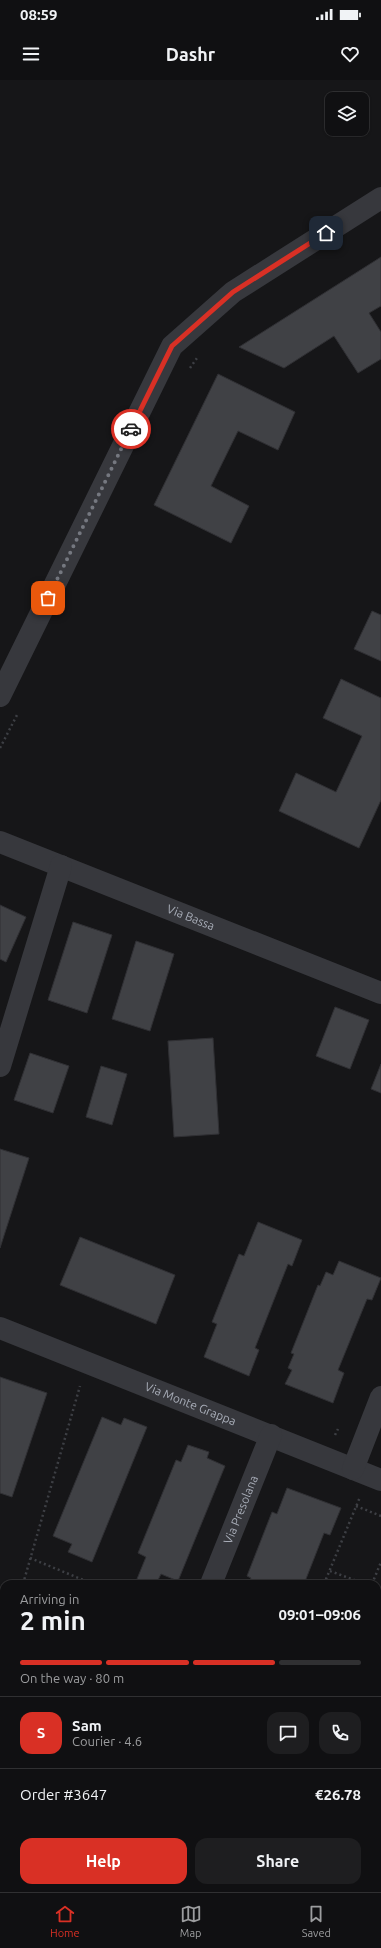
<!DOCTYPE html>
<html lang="en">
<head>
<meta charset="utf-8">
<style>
	body { margin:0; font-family:Ubuntu,sans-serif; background:#1e1e20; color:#f1f3f6; height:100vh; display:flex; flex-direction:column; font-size:15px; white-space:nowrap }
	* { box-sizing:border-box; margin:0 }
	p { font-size:13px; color:#9c9d9f }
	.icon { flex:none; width:22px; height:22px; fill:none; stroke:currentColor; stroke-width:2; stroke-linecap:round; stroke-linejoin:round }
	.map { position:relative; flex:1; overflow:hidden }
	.sheet { position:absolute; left:0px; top:1500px; width:381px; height:312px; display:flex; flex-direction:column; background:#101012; border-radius:12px 12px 0 0; box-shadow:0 1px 3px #0004,0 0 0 1px #303032 }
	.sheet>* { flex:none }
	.controls { position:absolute; left:325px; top:12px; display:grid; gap:8px }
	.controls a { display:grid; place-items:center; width:44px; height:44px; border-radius:8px; background:#101012; box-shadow:0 1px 3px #0004,0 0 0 1px #303032; font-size:20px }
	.pin { position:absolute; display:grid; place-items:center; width:34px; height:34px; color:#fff; margin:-17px; border-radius:8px; box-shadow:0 2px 6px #0006 }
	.courier { position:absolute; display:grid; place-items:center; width:40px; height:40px; margin:-20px; border:3px solid #d93025; border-radius:50%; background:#fff; color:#222; box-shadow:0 1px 5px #0007 }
	.summary em { font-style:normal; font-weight:700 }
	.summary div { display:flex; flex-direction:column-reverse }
	.summary { display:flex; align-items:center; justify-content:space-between; height:68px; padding:0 20px }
	h1 { font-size:26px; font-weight:700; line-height:30px }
	.bar { display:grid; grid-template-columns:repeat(4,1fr); gap:6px 4px; align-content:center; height:48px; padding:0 20px }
	.bar i { height:5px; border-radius:3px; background:#303032 }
	.bar .on { background:#d93025 }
	.bar p { grid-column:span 4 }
	.line { display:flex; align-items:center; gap:10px; padding:0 20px; border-top:1px solid #303032 }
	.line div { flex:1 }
	.round { display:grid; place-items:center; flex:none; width:42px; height:42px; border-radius:12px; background:#1e1e20 }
	.primary-button { display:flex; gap:8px; margin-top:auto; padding:8px 20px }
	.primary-button a { flex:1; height:46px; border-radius:12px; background:#d93025; color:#fff; font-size:16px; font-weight:700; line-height:46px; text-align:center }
	.primary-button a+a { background:#1e1e20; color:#f1f3f6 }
	.status { display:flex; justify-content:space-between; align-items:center; height:28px; padding:0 20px; background:#101012; direction:ltr }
	.status svg { height:11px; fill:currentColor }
	header { display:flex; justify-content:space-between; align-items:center; height:52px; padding:0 20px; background:#101012; font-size:18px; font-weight:700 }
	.tabs { display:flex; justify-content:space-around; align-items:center; height:56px; border-top:1px solid #303032; background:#101012; font-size:11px; color:#9c9d9f }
	.tabs a { display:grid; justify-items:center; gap:2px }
	.tabs .on { color:#d93025 }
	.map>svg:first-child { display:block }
</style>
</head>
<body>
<div class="status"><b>08:59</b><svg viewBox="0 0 49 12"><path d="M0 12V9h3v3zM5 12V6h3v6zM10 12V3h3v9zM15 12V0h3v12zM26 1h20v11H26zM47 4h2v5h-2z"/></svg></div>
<header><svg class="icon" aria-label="menu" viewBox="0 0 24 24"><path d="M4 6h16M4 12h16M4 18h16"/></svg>Dashr<svg class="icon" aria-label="heart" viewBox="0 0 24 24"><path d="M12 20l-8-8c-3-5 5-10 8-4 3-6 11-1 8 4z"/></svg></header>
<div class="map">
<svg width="381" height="1812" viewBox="0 0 381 1812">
	<rect width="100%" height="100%" fill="#161618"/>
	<path fill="#1e261f" d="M4,1601V1808H377V1733L381,1735V1812H0V1615Z"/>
	<path fill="#404145" stroke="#303034" d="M381,177V226L369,233L381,252V279L358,293L334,256L284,288L239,267Z
		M218,294L295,332L278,370L238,351L211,406L249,426L231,463L154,425Z
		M372,531L381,535V581L354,569Z
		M341,599L381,618V720L359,768L279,731L296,693L336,712L362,656L323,638Z
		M0,825L26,837L6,882L0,879Z
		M73,842L112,855L87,933L48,920Z
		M136,861L174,874L150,951L112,939Z
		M335,927L369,940L350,989L316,976Z
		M213,958L219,1054L174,1057L168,961Z
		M30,973L69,986L53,1033L14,1020Z
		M381,984V1013L371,1009Z
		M101,986L127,994L112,1045L86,1037Z
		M0,1069L29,1078L0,1168Z
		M258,1142L302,1160L292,1186L288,1184L255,1268L259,1270L249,1296L204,1277L217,1244L212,1242L239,1174L244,1176Z
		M80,1157L175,1195L156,1244L60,1205Z
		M339,1181L381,1198L372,1220L367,1219L338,1290L344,1293L333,1323L285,1304L292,1290L288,1288L294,1274L291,1273L318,1205L320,1206L326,1192L333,1195Z
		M0,1297L47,1313L12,1417L0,1413Z
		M102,1337L121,1345L124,1338L147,1347L92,1482L68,1472L72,1464L53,1456Z
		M188,1365L209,1372L207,1378L225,1386L178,1501L161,1494L156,1504H149L137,1499L146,1477L138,1473L176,1380L181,1382Z
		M287,1408L341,1428L330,1455L324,1453L304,1504H248L251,1498L247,1496L272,1432L277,1434Z
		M377,1657L381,1659V1718L377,1716Z"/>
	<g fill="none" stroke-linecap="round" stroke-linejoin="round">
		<path stroke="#3d3f44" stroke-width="2.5" stroke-dasharray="2 3" stroke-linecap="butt" d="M190,288L197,278
			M0,668L17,635
			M335,1355L338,1349
			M356,1426L381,1436
			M30,1478L93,1504
			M330,1491L365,1504
			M23,1504L80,1306
			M324,1504L360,1417
			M372,1504L381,1482
			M377,1509L381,1510
			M377,1582L381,1584
			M0,1583L4,1569"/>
		<g stroke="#37383d" stroke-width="22">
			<path d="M0,616L172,266L233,212L381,118"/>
			<path id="s1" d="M0,762L381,913"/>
			<path d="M0,986L61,786"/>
			<path id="s2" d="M0,1248L381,1400"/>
			<path d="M353,1389L381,1317"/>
			<path id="s3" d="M211,1504L271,1355"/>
			<path d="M377,1620L381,1621"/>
		</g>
	</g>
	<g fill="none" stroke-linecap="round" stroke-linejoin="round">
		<path stroke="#757880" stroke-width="4" stroke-dasharray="0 7.2" d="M48,518L131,349"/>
		<path stroke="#d93025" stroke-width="5" d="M131,349L172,266L233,212L326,153"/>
	</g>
	<g text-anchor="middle" stroke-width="3.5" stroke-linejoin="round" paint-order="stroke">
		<g font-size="12" fill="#a8adb8" stroke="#111113">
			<text dy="4" stroke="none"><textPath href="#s1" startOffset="205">Via Bassa</textPath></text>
			<text dy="4" stroke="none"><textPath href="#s2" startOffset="205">Via Monte Grappa</textPath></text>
			<text dy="4" stroke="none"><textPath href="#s3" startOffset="80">Via Presolana</textPath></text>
		</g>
	</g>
</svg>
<div class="controls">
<a><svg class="icon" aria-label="layers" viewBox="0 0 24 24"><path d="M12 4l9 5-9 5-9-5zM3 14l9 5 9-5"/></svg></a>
</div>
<div class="pin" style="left:48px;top:518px;background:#ea580c"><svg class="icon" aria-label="bag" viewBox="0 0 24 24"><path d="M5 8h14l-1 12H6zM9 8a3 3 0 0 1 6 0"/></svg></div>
<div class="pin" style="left:326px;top:153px;background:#1f2937"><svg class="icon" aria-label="home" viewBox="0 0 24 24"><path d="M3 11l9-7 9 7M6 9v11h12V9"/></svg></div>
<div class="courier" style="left:131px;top:349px"><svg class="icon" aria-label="car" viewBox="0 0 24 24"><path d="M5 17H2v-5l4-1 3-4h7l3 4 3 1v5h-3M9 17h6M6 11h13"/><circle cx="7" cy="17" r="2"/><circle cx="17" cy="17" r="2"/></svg></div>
<section class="sheet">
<div class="summary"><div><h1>2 min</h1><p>Arriving in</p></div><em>09:01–09:06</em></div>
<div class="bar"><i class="on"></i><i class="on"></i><i class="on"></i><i></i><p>On the way · 80 m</p></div>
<div class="line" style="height:72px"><b class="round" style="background:#d93025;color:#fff">S</b><div><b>Sam</b><p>Courier · 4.6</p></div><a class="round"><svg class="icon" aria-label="chat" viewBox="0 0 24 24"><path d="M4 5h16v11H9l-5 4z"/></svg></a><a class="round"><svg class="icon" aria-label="phone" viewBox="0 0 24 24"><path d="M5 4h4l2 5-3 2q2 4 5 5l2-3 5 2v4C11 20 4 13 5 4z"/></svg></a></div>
<div class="line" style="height:52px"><div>Order #3647</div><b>€26.78</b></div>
<div class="primary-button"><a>Help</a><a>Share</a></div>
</section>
</div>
<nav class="tabs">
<a class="on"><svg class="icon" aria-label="home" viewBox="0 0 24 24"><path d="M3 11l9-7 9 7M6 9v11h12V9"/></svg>Home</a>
<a><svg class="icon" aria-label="map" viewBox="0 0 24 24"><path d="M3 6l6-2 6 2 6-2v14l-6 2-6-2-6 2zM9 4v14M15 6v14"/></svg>Map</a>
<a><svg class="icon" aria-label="saved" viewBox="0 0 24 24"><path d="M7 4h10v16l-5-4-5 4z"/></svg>Saved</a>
</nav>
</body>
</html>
